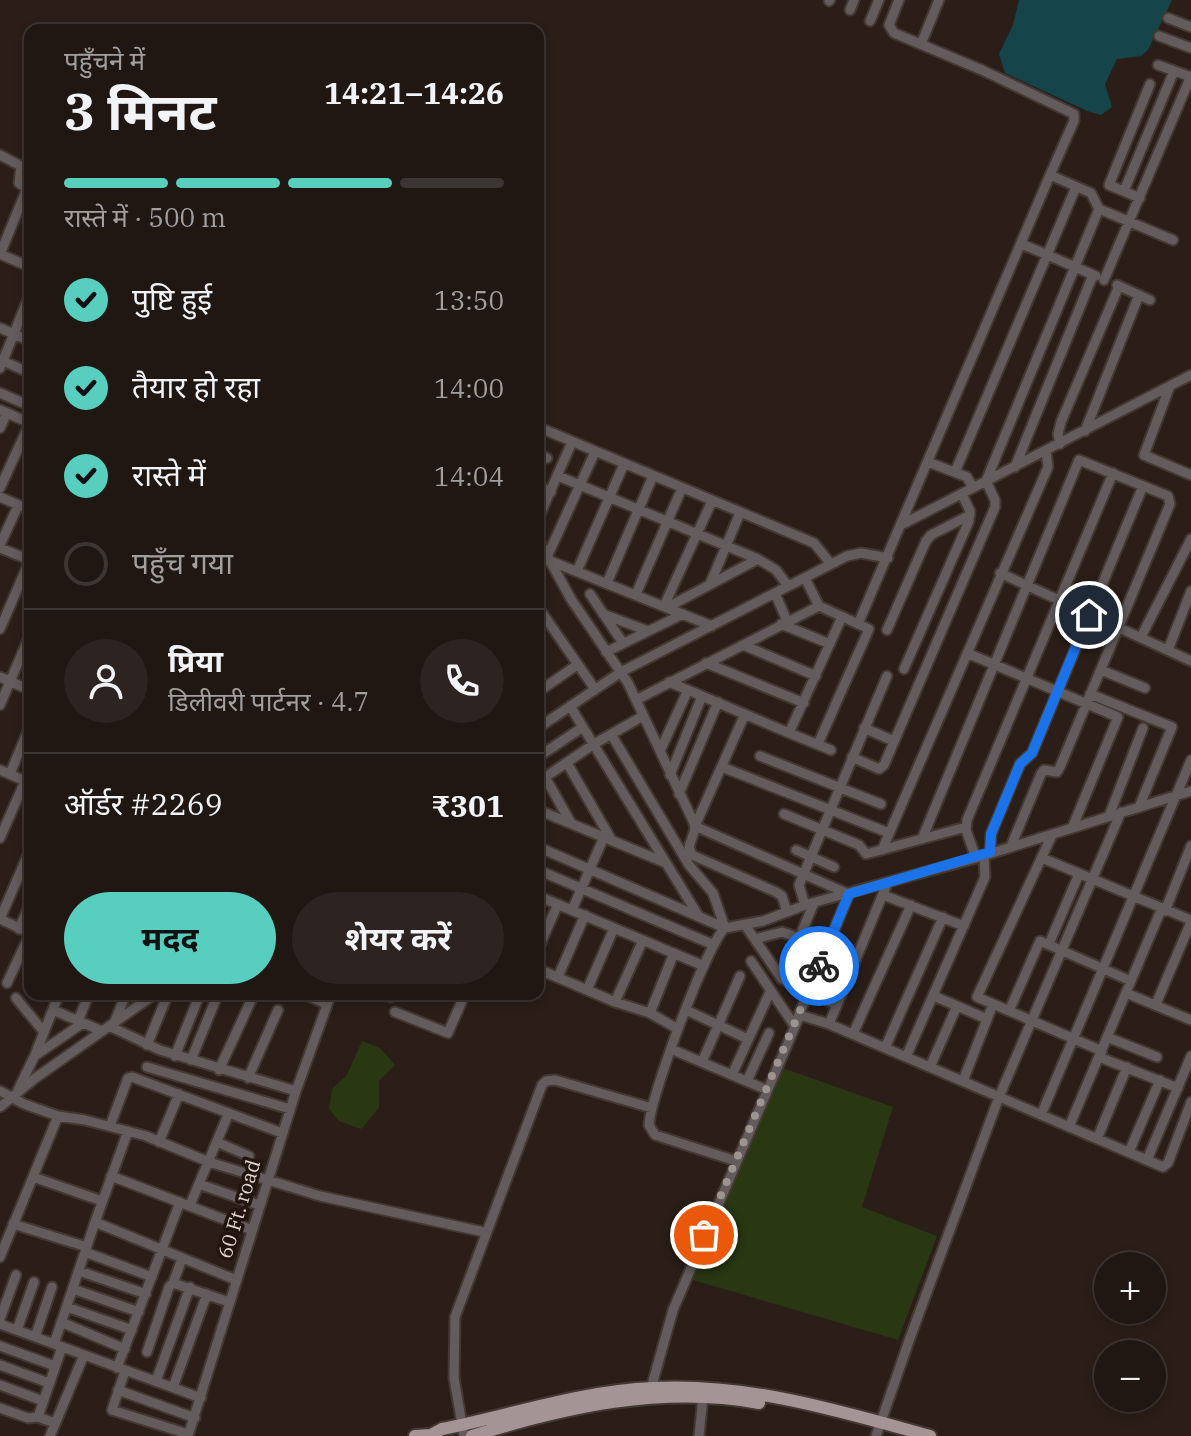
<!DOCTYPE html>
<html lang="hi">
<head>
<meta charset="utf-8">
<style>
	body { margin:0; font-family:"IBM Plex Serif","Noto Sans Devanagari",serif; background:#2d2320; color:#f1f3f6; height:100vh; display:flex; flex-direction:column; font-size:30px; white-space:nowrap }
	* { box-sizing:border-box; margin:0 }
	p { font-size:26px; color:#a29f9f }
	.icon { flex:none; width:44px; height:44px; fill:none; stroke:currentColor; stroke-width:2; stroke-linecap:round; stroke-linejoin:round }
	.map { position:relative; flex:1; overflow:hidden }
	.drawer { position:absolute; left:24px; top:24px; width:520px; height:976px; display:flex; flex-direction:column; background:#201612; border-radius:16px; box-shadow:0 4px 12px #0003,0 0 0 2px #3d3532 }
	.drawer>* { flex:none }
	.controls { position:absolute; left:1094px; top:1252px; display:grid; gap:16px }
	.controls a { display:grid; place-items:center; width:72px; height:72px; border-radius:50%; background:#201612; box-shadow:0 4px 12px #0003,0 0 0 2px #3d3532; font-size:40px }
	.pin { position:absolute; display:grid; place-items:center; width:68px; height:68px; color:#fff; margin:-34px; border:4px solid #fff; border-radius:50%; box-shadow:0 2px 8px #0007 }
	.courier { position:absolute; display:grid; place-items:center; width:80px; height:80px; margin:-40px; border:6px solid #1a73e8; border-radius:50%; background:#fff; color:#222; box-shadow:0 2px 10px #0007 }
	.summary em { font-style:normal; font-weight:700 }
	.summary div { display:flex; flex-direction:column-reverse }
	.summary { display:flex; align-items:center; justify-content:space-between; height:136px; padding:0 40px }
	h1 { font-size:52px; font-weight:700; line-height:60px }
	.bar { display:grid; grid-template-columns:repeat(4,1fr); gap:12px 8px; align-content:center; height:96px; padding:0 40px }
	.bar i { height:10px; border-radius:6px; background:#3d3532 }
	.bar .on { background:#58cebf }
	.bar p { grid-column:span 4 }
	.line { display:flex; align-items:center; gap:20px; padding:0 40px; border-top:2px solid #3d3532 }
	.line div { flex:1 }
	.round { display:grid; place-items:center; flex:none; width:84px; height:84px; border-radius:42px; background:#2d2320 }
	ol { padding:0 40px; list-style:none }
	li { display:flex; align-items:center; gap:24px; height:88px }
	li p { margin-inline-start:auto }
	li .icon { padding:8px; border-radius:50%; background:#58cebf; color:#111; stroke-width:4 }
	li:last-child { color:#a29f9f }
	li i { width:44px; height:44px; border:4px solid #3d3532; border-radius:50% }
	.cta { display:flex; gap:16px; margin-top:auto; padding:16px 40px }
	.cta a { flex:1; height:92px; border-radius:48px; background:#58cebf; color:#111; font-size:32px; font-weight:700; line-height:92px; text-align:center }
	.cta a+a { background:#2d2320; color:#f1f3f6 }
	.map>svg:first-child { display:block }
</style>
</head>
<body>
<div class="map">
<svg width="1191" height="1436" viewBox="0 0 1191 1436">
	<rect width="100%" height="100%" fill="#2b1e18"/>
	<path fill="#293712" d="M362,1041L380,1048L395,1065L379,1081V1108L361,1129L339,1121L329,1109L332,1089L347,1075Z
		M780,1067L893,1107L862,1207L937,1236L898,1340L693,1280Z"/>
	<path fill="#15454a" d="M1019,0H1172L1148,50L1141,56L1117,59L1105,84L1112,107L1101,115L1087,111L1005,73L999,54L1013,25Z"/>
	<g fill="none" stroke-linecap="round" stroke-linejoin="round">
		<g stroke="#443832" stroke-width="13">
			<path id="minor" d="M899,0L889,25L894,33L982,70L1074,114V121L1050,175
				M829,1L830,0
				M850,10L854,0
				M1168,18L1191,27
				M870,21L879,0
				M1159,36L1191,48
				M921,44L939,0
				M1158,65L1191,77
				M0,155L21,166L19,183L26,188
				M29,184L0,254L30,267
				M1124,191L1174,71
				M1140,198L1109,185L1150,84
				M1022,244L1096,276
				M1104,280L1191,76
				M1117,285L1150,300
				M0,328L30,341
				M3,361L30,373
				M0,368L30,294
				M1170,386L1144,455L1191,475
				M0,393L30,406
				M0,410L30,423
				M538,427L814,543L831,564
				M0,428L7,413
				M1085,431L1139,295
				M1060,444L1058,434L1061,422L1119,286
				M538,454L547,458
				M928,462L967,477L973,488
				M1015,467L1093,275
				M955,472L1076,187
				M558,476L758,559L776,570L788,586
				M538,486L551,492
				M0,488L30,423
				M0,497L30,510
				M538,519L572,442
				M901,525L1191,375
				M538,539L571,599L628,683L694,823L695,829L689,847L692,855L776,892L782,896L787,912
				M0,545L18,506
				M0,548L30,560
				M547,557L595,452
				M548,560L712,626
				M577,571L624,464
				M1000,573L1191,661
				M805,578L819,606L869,629L818,744
				M607,583L653,476
				M710,584L740,513
				M775,593L787,621
				M590,594L623,643
				M636,594L682,488
				M664,606L712,501
				M538,607L595,689
				M668,607L758,559
				M603,614L648,631
				M781,624L830,644
				M858,624L1050,175L1091,193L1099,209L1173,240
				M0,629L30,560
				M887,630L926,541L931,535L970,515
				M1141,637L1191,539
				M743,645L816,676
				M1168,650L1191,591
				M606,652L683,614
				M967,653L1118,717L1073,826
				M706,663L804,703
				M904,669L969,521L970,511L962,494
				M1101,670L1145,688
				M0,677L30,690
				M669,682L789,733L842,617
				M538,692L577,665
				M1090,694L1172,727L1139,807
				M636,700L819,606
				M0,705L30,635
				M570,706L698,915
				M745,714L695,826L844,892
				M538,728L621,672L847,556L861,553L888,558
				M864,728L894,741
				M789,733L831,750
				M611,734L689,865L713,893L725,928
				M660,751L688,690
				M760,756L881,804
				M538,757L583,727
				M852,757L879,769L884,765L995,507V500L986,481L1099,209
				M567,763L611,839
				M722,767L889,833
				M0,770L30,783
				M10,774L30,726
				M670,775L702,696
				M545,777L571,823
				M538,782L594,744L643,716
				M679,794L718,702
				M538,810L666,863
				M784,814L859,845L866,854L966,827
				M1109,816L1143,728
				M1052,835L977,997L1102,1051
				M0,838L30,770
				M922,839L1079,460L1168,496L1170,504L1060,767L1057,772L1044,770L1041,774L1011,846
				M538,847L725,928L763,921L808,904L976,858L1191,791
				M796,850L834,867
				M882,850L1048,467L1046,451
				M990,852L991,834L1020,764L1032,753L1143,486
				M976,858L966,830L967,820L1113,473
				M1042,858L1191,920
				M538,870L714,945
				M883,895L964,926
				M538,896L704,966
				M805,905L799,885L887,676
				M572,910L604,837
				M1165,911L1191,846
				M0,919L30,850
				M0,919L30,933
				M745,925L782,979L837,1005
				M725,928C707,944 650,1097 649,1125L655,1135L736,1161
				M19,929L30,904
				M755,939L782,932L799,938
				M1049,944L1079,874
				M538,949L558,904
				M751,961L794,1025
				M538,969L615,1002L650,1013L678,1029
				M558,977L585,915
				M782,979L814,903
				M7,983L30,934
				M587,990L614,928
				M1126,993L1191,1020
				M304,994L327,1004
				M934,996L987,1019
				M391,997L393,994
				M16,998L44,1032
				M615,1002L643,940
				M1156,1004L1191,922
				M53,1010L102,1031
				M686,1010L748,1039
				M1009,1011L1040,941L1131,981
				M395,1012L448,1033L465,994
				M650,1013L674,953
				M798,1017L849,894
				M78,1021L89,994
				M115,1021L126,994
				M829,1024L887,884
				M109,1026L160,1050L296,1091
				M853,1034L911,905
				M1107,1037L1157,1057
				M147,1045L168,994
				M885,1048L943,917
				M671,1049L767,1090
				M36,1055L83,1023
				M175,1056L200,994
				M906,1057L985,877L984,855
				M1099,1057L1178,1088
				M191,1060L218,994
				M702,1062L740,976
				M147,1067L290,1109
				M930,1067L957,1006
				M219,1070L254,994
				M732,1075L770,992
				M248,1078L278,1010
				M747,1081L769,1033
				M963,1081L993,1004
				M18,1090L35,1055L59,994
				M0,1091L24,1104L58,1116L85,1120L146,1136L209,1162L320,1196L484,1232
				M0,1107L34,1079L155,994
				M1041,1115L1191,760
				M110,1126L128,1078L132,1077L282,1133
				M1069,1127L1161,910
				M1097,1139L1127,1067
				M159,1142L179,1094
				M217,1142L249,1156
				M1129,1152L1160,1080
				M1147,1160L1191,1056
				M111,1176L252,1230
				M33,1177L102,1201
				M199,1184L259,1205
				M190,1205L228,1115
				M95,1222L128,1131
				M13,1224L87,1247
				M85,1252L152,1277
				M0,1257L58,1116
				M79,1271L146,1294
				M173,1283L182,1259
				M73,1289L139,1312
				M67,1307L132,1330
				M0,1319L16,1275
				M61,1322L125,1349
				M0,1324L201,1398
				M17,1330L34,1282
				M35,1337L52,1287
				M54,1344L95,1222L236,1280
				M0,1346L55,1366
				M147,1352L169,1287L173,1283L229,1302
				M0,1365L49,1383
				M117,1368L180,1202
				M125,1371L112,1410L188,1434
				M156,1381L190,1287
				M0,1385L43,1401
				M173,1387L207,1294
				M118,1390L195,1418
				M650,1392L673,1310L800,1015L829,1024L1163,1167L1168,1163L1191,1102
				M0,1408L28,1418L38,1417
				M55,1423L38,1417L62,1347
				M50,1436L84,1355
				M188,1436L296,1091L331,994
				M464,1436L454,1378L455,1317L542,1085L546,1081L555,1080L652,1108
				M699,1436L703,1397
				M876,1436L910,1338L999,1097L1121,812"/>
		</g>
		<g stroke="#443832" stroke-width="16">
			<path id="major" d="M415,1436L431,1435L442,1429C512,1415 581,1391 653,1388C748,1383 840,1411 930,1436
				M472,1436C565,1407 662,1385 759,1403"/>
		</g>
		<use href="#minor" stroke="#635b5c" stroke-width="9"/>
		<use href="#major" stroke="#a59495" stroke-width="12"/>
	</g>
	<g fill="none" stroke-linecap="round" stroke-linejoin="round">
		<path stroke="#9f9590" stroke-width="8" stroke-dasharray="0 14.4" d="M704,1235L819,966"/>
		<path stroke="#1a73e8" stroke-width="10" d="M819,966L849,894L990,852L991,834L1020,764L1032,753L1089,615"/>
	</g>
	<g text-anchor="middle" stroke-width="7" stroke-linejoin="round" paint-order="stroke">
		<g font-size="20" fill="#ded5d0" stroke="#22150f">
			<text transform="translate(239 1209) rotate(-73)" y="7">60 Ft. road</text>
		</g>
	</g>
</svg>
<div class="controls">
<a>+</a>
<a>−</a>
</div>
<div class="pin" style="left:704px;top:1235px;background:#ea580c"><svg class="icon" aria-label="bag" viewBox="0 0 24 24"><path d="M5 8h14l-1 12H6zM9 8a3 3 0 0 1 6 0"/></svg></div>
<div class="pin" style="left:1089px;top:615px;background:#1f2937"><svg class="icon" aria-label="home" viewBox="0 0 24 24"><path d="M3 11l9-7 9 7M6 9v11h12V9"/></svg></div>
<div class="courier" style="left:819px;top:966px"><svg class="icon" aria-label="bike" viewBox="0 0 24 24"><circle cx="6" cy="16" r="4"/><circle cx="18" cy="16" r="4"/><path d="M6 16l4-8h5l3 8M10 8l3 8H6M13 5h3"/></svg></div>
<section class="drawer">
<div class="summary"><div><h1>3 मिनट</h1><p>पहुँचने में</p></div><em>14:21–14:26</em></div>
<div class="bar"><i class="on"></i><i class="on"></i><i class="on"></i><i></i><p>रास्ते में · 500 m</p></div>
<ol>
<li><svg class="icon" aria-label="check" viewBox="0 0 24 24"><path d="M5 12l5 5 9-10"/></svg>पुष्टि हुई<p>13:50</p></li>
<li><svg class="icon" aria-label="check" viewBox="0 0 24 24"><path d="M5 12l5 5 9-10"/></svg>तैयार हो रहा<p>14:00</p></li>
<li><svg class="icon" aria-label="check" viewBox="0 0 24 24"><path d="M5 12l5 5 9-10"/></svg>रास्ते में<p>14:04</p></li>
<li><i></i>पहुँच गया</li>
</ol>
<div class="line" style="height:144px"><a class="round"><svg class="icon" aria-label="person" viewBox="0 0 24 24"><circle cx="12" cy="8" r="4"/><path d="M4 21q1-7 8-7t8 7"/></svg></a><div><b>प्रिया</b><p>डिलीवरी पार्टनर · 4.7</p></div><a class="round"><svg class="icon" aria-label="phone" viewBox="0 0 24 24"><path d="M5 4h4l2 5-3 2q2 4 5 5l2-3 5 2v4C11 20 4 13 5 4z"/></svg></a></div>
<div class="line" style="height:104px"><div>ऑर्डर #2269</div><b>₹301</b></div>
<div class="cta"><a>मदद</a><a>शेयर करें</a></div>
</section>
</div>
</body>
</html>
